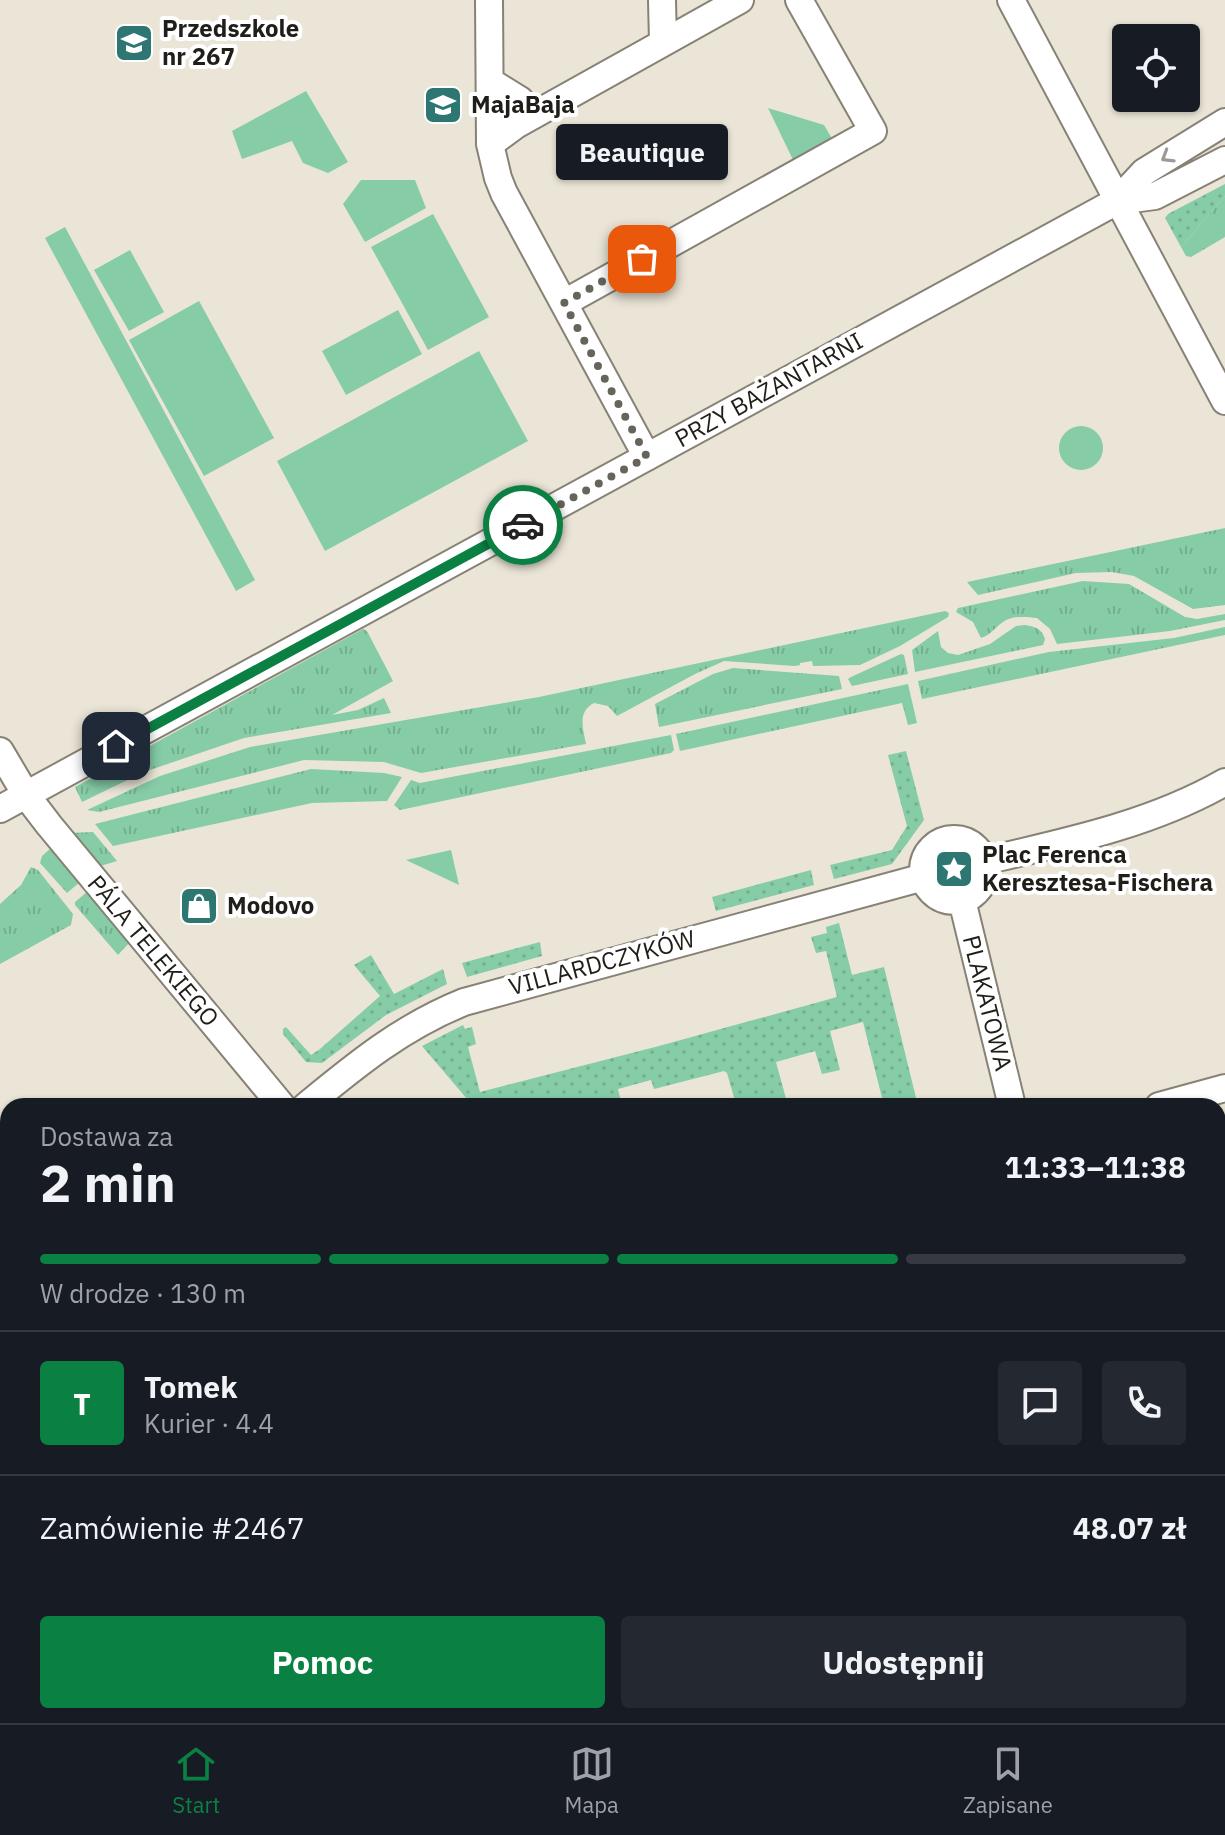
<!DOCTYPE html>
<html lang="pl">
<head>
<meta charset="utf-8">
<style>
	body { margin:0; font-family:"IBM Plex Sans",sans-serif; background:#242831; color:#f1f3f6; height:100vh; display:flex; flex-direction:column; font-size:30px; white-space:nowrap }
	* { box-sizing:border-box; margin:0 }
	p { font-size:26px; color:#9ea1a6 }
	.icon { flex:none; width:44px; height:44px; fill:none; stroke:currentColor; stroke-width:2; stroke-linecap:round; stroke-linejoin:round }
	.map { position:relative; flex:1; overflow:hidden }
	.panel { position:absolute; left:0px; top:1098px; width:1226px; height:626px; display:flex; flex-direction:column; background:#171b24; border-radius:24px 24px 0 0; box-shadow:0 2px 6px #0004 }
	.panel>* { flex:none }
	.controls { position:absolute; left:1112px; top:24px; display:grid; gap:16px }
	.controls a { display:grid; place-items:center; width:88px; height:88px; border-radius:8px; background:#171b24; box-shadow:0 2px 6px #0004; font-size:40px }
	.pin { position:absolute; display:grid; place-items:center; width:68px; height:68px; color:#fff; margin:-34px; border-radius:16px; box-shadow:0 4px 12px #0006 }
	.courier { position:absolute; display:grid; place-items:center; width:80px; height:80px; margin:-40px; border:6px solid #0b8043; border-radius:50%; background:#fff; color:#222; box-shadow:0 2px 10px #0007 }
	.bubble { position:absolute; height:56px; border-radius:8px; background:#171b24; box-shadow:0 2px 6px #0004; font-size:26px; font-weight:800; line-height:56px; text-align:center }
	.headline em { font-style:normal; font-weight:800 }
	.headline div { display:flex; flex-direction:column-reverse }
	.headline { display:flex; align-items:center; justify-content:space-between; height:136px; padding:0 40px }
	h1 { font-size:52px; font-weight:800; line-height:60px }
	.bar { display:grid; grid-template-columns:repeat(4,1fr); gap:12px 8px; align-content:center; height:96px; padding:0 40px }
	.bar i { height:10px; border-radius:6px; background:#363941 }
	.bar .current { background:#0b8043 }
	.bar p { grid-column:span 4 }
	.line { display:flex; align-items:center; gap:20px; padding:0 40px; border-top:2px solid #363941 }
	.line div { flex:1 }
	.round { display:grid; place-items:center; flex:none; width:84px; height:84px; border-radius:8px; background:#242831 }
	.primary-button { display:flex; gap:16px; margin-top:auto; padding:16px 40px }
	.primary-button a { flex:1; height:92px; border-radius:8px; background:#0b8043; color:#fff; font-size:32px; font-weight:800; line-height:92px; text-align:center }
	.primary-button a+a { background:#242831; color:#f1f3f6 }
	.tab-bar { display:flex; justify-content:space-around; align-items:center; height:112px; border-top:2px solid #363941; background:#171b24; font-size:22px; color:#9ea1a6 }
	.tab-bar a { display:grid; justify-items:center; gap:4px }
	.tab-bar .current { color:#0b8043 }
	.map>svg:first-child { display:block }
</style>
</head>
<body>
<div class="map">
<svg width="1225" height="1723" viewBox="0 0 1225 1723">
	<defs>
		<pattern id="grass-tufts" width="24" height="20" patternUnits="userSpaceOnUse" patternTransform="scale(2)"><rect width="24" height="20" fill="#85cca7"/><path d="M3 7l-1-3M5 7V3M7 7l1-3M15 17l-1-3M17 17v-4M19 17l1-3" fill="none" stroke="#73af8f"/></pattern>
		<pattern id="garden-dots" width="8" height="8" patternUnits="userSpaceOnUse" patternTransform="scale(2)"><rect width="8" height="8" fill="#85cca7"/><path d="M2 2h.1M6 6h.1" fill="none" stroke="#73af8f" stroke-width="1.8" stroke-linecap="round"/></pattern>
	</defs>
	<rect width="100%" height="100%" fill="#ebe5d7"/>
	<path fill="url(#grass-tufts)" d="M1225,196V237L1191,257L1186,256L1181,247Z
		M1225,528V605L1193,609L1134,576L1112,572L1076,573L978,595L967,582Z
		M1083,581L1129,584L1185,617L1197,619L1225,614V620L1170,631L1057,644L1050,629L1037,618C1026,617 1013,615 1003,622C994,628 992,634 981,638L973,622L956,612L958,608Z
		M945,611L949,613L948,617L900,646L860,665L813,666L812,661L800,663V665L795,666L724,661L695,674L617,716L608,706L594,703C577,712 583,728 586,744L421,773L384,762L304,760L99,812L87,810L160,776L250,747L539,697Z
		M1025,625C1036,627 1041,628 1045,639L1043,645L915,672L912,650L938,631L941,647L948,653L958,655L990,644L1016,626Z
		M1225,627V635L922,699L918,681L1049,652L1174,638Z
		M363,629L367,631L393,681L332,715L358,710L384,698L391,713L244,738L144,772L82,802L75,787Z
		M901,654L904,655L908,674L852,686L848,679L851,677Z
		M733,668L839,676L842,689L659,727L655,704L713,674Z
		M908,684L917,723L908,725L902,703L680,751L676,734Z
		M671,735L674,750L671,753L400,810L394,805L411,780L420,783Z
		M311,769L384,773L402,777L387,801L312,803L113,846L95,824Z
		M93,832L117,861L97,867L70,833Z
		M51,848L80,882L67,893L40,863L42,856Z
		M31,867L38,870L73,914L71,925L0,964V904L21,885Z
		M88,891L130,942L118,955L75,905V902Z"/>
	<path fill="#85cca7" d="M306,91L348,162L328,173L303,163L292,141L242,159L232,131Z
		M768,108L824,125L834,142L795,164Z
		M361,180H415L426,208L365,242L343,204Z
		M433,214L489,317L428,350L371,247Z
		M65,227L255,580L236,591L45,238Z
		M130,250L164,312L129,331L94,270Z
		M199,301L274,438L204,476L129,340Z
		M398,310L422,354L346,395L322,351Z
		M479,351L528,441L325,551L277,461Z
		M1059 448a22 22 0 1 1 44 0a22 22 0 1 1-44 0Z
		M451,850L459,885L406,860Z"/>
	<path fill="url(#garden-dots)" d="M1225,184V196L1181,247L1165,218L1168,214Z
		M906,751L924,820L892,864L834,879L830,865L892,850L907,826L888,755Z
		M811,870L814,885L716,911L712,897Z
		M839,923L852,975L884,967L918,1106H884L863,1022L830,1031L840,1070L822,1074L815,1051L776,1062L788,1106H718L735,1101L727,1073L724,1071L654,1089L651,1080L618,1089L622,1106H473L422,1046L463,1025L465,1029L472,1027L476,1044L468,1047L480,1092L659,1046L837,997L826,951L816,953L811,937L827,933L826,927Z
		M540,942L542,956L467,977L462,963Z
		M371,955L394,994L443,969L447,984L386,1015L322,1063L306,1062L283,1034V1029L286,1027L311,1055L320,1049L380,996L354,965Z"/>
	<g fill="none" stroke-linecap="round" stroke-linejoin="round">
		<g stroke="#878275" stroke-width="30">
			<path id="minor" d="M489,0L490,144
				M1011,0L1225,401
				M663,43L740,0
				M491,82L520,100L533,115
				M1117,201L1155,196L1225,160
				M564,303L873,131L799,0
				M647,457L504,193L498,178L490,144L516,125L663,43L662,0
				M0,751L26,795L49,825L282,1106
				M0,809L1117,201L1144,172L1225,122
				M923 870a31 31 0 1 1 62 0a31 31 0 1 1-62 0Z
				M984,861C1066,842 1152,824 1225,782
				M962,900L1012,1106
				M306,1106C357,1064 402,1027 464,1002L924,877
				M1159,1106L1225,1088
				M1218,1360L1225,1358
				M0,1560L8,1570
				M104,1716L108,1723
				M867,1716L891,1723
				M652,1723L659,1716"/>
		</g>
		<use href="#minor" stroke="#fff" stroke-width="26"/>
	</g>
	<defs><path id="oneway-chevron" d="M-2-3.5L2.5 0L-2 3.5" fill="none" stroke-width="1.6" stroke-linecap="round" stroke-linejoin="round" transform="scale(2)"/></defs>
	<use stroke="#9b9a98" href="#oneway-chevron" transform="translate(1167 157) rotate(148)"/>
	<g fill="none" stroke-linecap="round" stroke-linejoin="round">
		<path stroke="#67645c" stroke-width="8" stroke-dasharray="0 14.4" d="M523,525L647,457L564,303L642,259"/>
		<path stroke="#0b8043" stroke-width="10" d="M116,746L523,525"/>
	</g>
	<defs>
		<g id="school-square" transform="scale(2)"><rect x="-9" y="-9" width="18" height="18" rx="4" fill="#2e7671" stroke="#fff"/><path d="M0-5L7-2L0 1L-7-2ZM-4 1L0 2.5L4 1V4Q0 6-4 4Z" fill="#fff"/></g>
		<g id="sight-square" transform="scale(2)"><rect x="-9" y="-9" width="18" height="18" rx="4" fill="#2e7671" stroke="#fff"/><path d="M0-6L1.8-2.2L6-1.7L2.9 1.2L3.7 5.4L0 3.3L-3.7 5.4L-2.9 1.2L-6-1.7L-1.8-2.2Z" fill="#fff"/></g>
		<g id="shop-square" transform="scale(2)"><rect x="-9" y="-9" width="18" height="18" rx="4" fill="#2e7671" stroke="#fff"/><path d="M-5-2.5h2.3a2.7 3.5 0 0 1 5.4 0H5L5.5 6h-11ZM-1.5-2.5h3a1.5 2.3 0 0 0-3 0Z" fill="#fff"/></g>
	</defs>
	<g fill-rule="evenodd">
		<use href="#school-square" x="134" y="43"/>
		<use href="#school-square" x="443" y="105"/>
		<use href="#sight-square" x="954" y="869"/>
		<use href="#shop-square" x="199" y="906"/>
	</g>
	<g text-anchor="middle" stroke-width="8" stroke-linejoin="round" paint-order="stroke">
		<g font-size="24" font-weight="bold" fill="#201e19" stroke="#fff" text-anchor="start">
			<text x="162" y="37">Przedszkole<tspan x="162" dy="28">nr 267</tspan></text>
			<text x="471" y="113">MajaBaja</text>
			<text x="982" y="863">Plac Ferenca<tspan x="982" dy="28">Keresztesa-Fischera</tspan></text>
			<text x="227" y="914">Modovo</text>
		</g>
		<g font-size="24" fill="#201e19" stroke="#fff">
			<text transform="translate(769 390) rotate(-29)" y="8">PRZY BAŻANTARNI</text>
			<text transform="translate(153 951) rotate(50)" y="8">PÁLA TELEKIEGO</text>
			<text transform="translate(602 963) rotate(-15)" y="8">VILLARDCZYKÓW</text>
			<text transform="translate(987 1003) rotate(76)" y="8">PLAKATOWA</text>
		</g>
	</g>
</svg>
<div class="controls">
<a><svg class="icon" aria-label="locate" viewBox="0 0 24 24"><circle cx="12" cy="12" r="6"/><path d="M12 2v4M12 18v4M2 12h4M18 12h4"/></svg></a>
</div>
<div class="pin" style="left:642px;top:259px;background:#ea580c"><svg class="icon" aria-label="bag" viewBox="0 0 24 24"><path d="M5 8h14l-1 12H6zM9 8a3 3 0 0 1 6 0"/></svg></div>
<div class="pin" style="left:116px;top:746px;background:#1f2937"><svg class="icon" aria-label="home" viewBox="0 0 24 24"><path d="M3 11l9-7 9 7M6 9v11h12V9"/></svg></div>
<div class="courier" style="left:523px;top:525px"><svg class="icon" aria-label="car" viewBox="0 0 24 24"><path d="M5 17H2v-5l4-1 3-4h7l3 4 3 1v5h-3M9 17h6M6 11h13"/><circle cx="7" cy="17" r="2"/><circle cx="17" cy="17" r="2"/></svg></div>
<div class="bubble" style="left:556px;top:124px;width:172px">Beautique</div>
<section class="panel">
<div class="headline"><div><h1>2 min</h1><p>Dostawa za</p></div><em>11:33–11:38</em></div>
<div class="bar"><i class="current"></i><i class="current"></i><i class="current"></i><i></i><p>W drodze · 130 m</p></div>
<div class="line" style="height:144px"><b class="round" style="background:#0b8043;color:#fff">T</b><div><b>Tomek</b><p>Kurier · 4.4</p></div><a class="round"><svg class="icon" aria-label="chat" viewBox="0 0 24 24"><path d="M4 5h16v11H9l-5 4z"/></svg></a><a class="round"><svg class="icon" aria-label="phone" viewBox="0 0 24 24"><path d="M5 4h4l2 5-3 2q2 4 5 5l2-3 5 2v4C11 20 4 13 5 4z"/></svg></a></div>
<div class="line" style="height:104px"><div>Zamówienie #2467</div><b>48.07 zł</b></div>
<div class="primary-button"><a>Pomoc</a><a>Udostępnij</a></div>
</section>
</div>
<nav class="tab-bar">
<a class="current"><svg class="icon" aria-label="home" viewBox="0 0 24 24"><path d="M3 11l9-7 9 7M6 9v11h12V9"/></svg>Start</a>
<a><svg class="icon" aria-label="map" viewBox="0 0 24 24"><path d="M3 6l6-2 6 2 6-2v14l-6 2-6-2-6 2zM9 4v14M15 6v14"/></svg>Mapa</a>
<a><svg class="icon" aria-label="saved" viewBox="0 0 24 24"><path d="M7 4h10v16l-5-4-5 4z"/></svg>Zapisane</a>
</nav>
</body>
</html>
